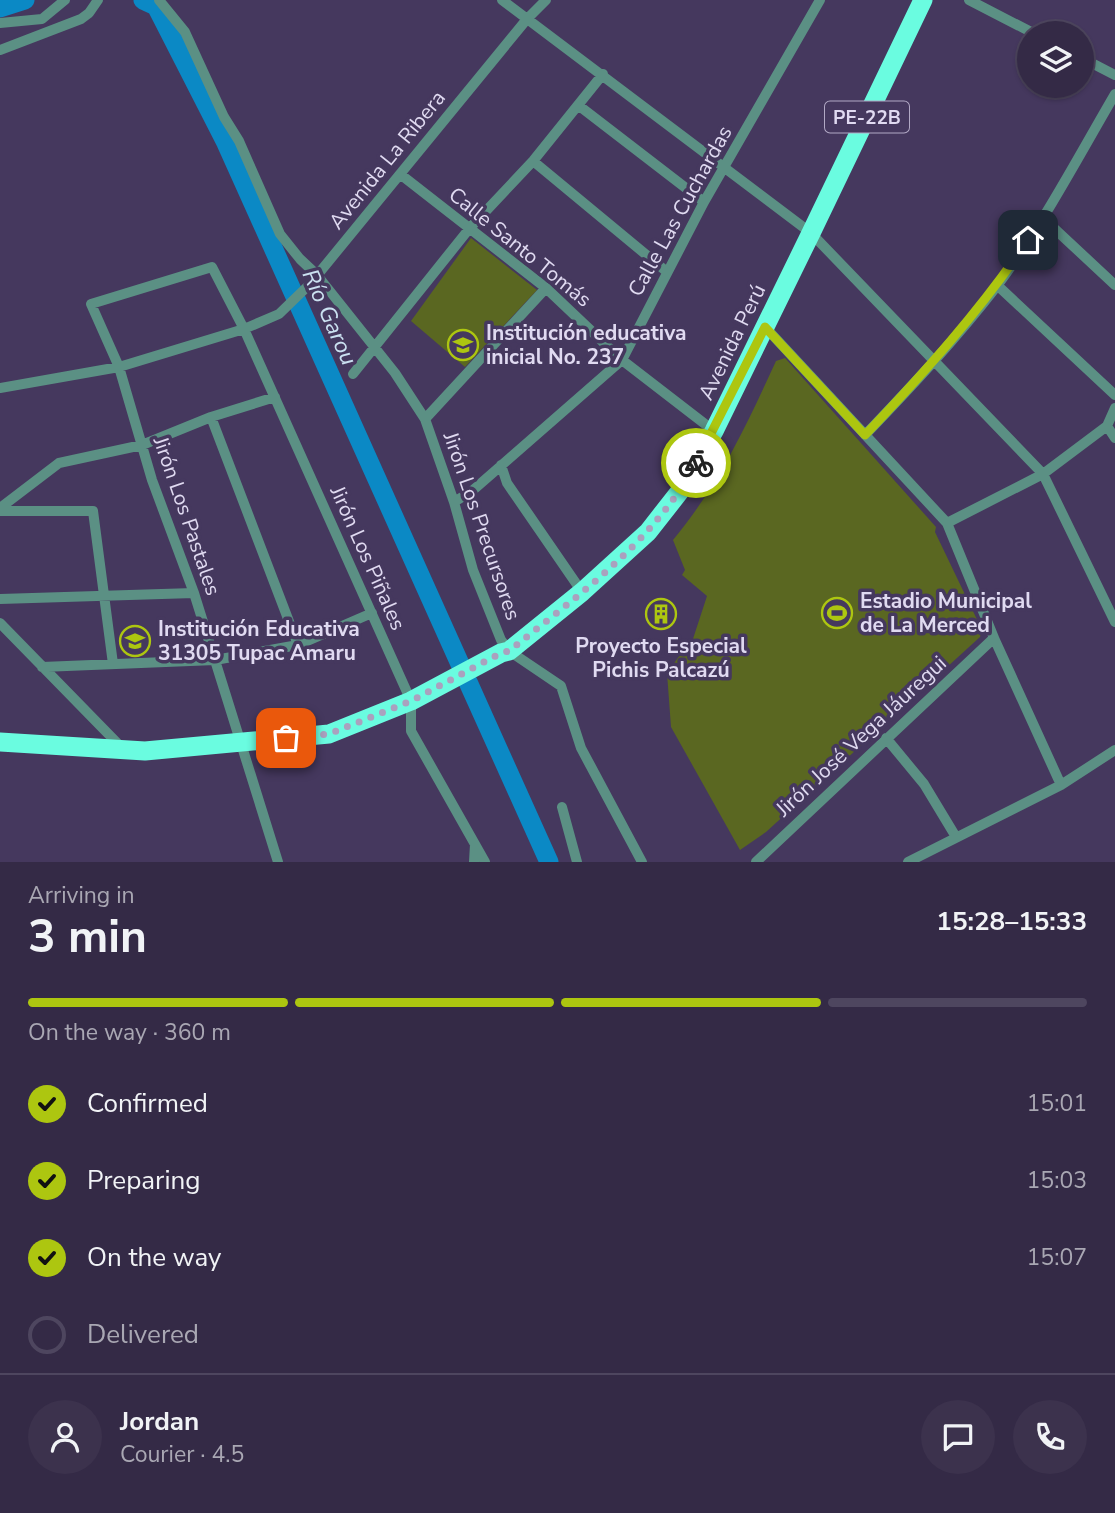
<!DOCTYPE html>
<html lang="en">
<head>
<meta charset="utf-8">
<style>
	body { margin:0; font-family:"Nunito Sans",sans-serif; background:#3c324d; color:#f1f3f6; height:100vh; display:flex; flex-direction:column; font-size:26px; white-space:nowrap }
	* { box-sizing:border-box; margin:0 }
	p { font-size:23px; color:#a9a7b3 }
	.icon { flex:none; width:38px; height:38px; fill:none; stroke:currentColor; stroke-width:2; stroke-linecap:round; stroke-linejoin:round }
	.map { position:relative; height:862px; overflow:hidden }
	.drawer { display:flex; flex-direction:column; background:#342a46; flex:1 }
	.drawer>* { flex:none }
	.fabs { position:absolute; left:1017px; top:21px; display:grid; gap:14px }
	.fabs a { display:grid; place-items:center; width:77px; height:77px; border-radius:50%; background:#342a46; box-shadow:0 2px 5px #0004,0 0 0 2px #4e465f; font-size:35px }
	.pin { position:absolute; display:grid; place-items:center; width:60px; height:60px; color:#fff; margin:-30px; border-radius:14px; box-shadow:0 4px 10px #0006 }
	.courier { position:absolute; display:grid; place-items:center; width:70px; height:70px; margin:-35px; border:5px solid #adc610; border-radius:50%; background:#fff; color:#222; box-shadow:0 2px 9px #0007 }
	.head em { font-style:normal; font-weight:700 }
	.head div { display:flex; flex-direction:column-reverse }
	.head { display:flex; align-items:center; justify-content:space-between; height:119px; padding:0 28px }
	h1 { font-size:46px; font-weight:700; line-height:52px }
	.bar { display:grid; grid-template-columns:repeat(4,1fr); gap:10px 7px; align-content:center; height:84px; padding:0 28px }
	.bar i { height:9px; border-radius:5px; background:#4e465f }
	.bar .on { background:#adc610 }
	.bar p { grid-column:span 4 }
	.line { display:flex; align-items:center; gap:18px; padding:0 28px; border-top:2px solid #4e465f }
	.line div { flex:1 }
	.round { display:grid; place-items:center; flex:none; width:74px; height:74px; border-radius:37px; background:#3c324d }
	ol { padding:0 28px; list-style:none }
	li { display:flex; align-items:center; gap:21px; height:77px }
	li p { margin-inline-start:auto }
	li .icon { padding:7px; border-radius:50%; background:#adc610; color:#111; stroke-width:4 }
	li:last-child { color:#a9a7b3 }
	li i { width:38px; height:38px; border:4px solid #4e465f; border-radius:50% }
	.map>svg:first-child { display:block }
</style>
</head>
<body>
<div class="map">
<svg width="1115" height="862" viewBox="0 0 1115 862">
	<rect width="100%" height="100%" fill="#45385e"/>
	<path fill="#5a6721" d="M471,238L537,290L465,367L411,321Z
		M785,358L936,527L935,532L982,630L980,637L766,832L740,850L671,727L667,673L682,652L690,648L707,596L682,575L685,570L673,540C720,483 746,426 776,361Z"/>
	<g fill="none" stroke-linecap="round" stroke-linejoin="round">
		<path stroke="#0b89c5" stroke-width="19" d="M143,0L156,6L226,143L460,664
			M0,8L25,0
			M468,682L549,862"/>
		<path stroke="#5b9084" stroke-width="10" d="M159,0L185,32L224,117L239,141L280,234L300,259L317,275L395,373L425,419L454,502L473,570L501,640L509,651L561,686L581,748L642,862
			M502,0L811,233L1043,474L1115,622
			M969,0L1033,33
			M0,23L42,19L65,0
			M0,50L81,19L89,13L98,0
			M1082,58L1115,75
			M578,105L704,202
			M533,161L667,272
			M400,174L546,288L622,360L714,431
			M1043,218L1115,285
			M997,285L1115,395
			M765,327L947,523L994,638L1061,785
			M353,374L469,229L533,161L603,74
			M0,388L119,367L244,329L279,314L310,284L527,19L546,0
			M211,417L298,645
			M425,419L546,288
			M1107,426L1115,438
			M865,435C911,387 956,339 997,286C1042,226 1077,159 1115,94
			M501,465L507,483L582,592
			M454,502L472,491L622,360L704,202L820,0
			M0,508L59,463L142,445L211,417L275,397
			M0,511H93L113,664
			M947,523L1043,474L1107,426L1115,408
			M0,599L194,593
			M0,623L123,749
			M42,667L215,660L298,645L372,613
			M886,738L924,784L956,837
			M562,807L577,862
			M278,862L194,593L152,480L119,367L91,304L212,267L244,329L411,701V731L485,862
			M474,862L475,844
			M756,862L994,638
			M908,862L1061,785L1115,750"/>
		<path stroke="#6afce0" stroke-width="19" d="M0,742L145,751L329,734L411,701L501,653L509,651L582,592L648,532L684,486L714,431L811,233L923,0"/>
	</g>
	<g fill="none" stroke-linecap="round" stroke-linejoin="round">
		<path stroke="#aaa1be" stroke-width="7" stroke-dasharray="0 12.6" d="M286,738L329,734L411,701L501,653L509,651C577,596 654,542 696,463"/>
		<path stroke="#adc610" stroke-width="9" d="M696,463L765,327L865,435C924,373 980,311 1028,240"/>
	</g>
	<defs>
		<g id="school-ring" transform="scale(1.575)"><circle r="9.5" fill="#45385e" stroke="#adc610" stroke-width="1.5"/><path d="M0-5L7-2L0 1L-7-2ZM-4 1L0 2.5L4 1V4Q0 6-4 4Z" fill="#adc610"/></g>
		<g id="stadium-ring" transform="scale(1.575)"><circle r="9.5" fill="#45385e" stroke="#adc610" stroke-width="1.5"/><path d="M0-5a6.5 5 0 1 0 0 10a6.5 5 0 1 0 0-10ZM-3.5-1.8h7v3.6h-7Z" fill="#adc610"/></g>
		<g id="building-ring" transform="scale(1.575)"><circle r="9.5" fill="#45385e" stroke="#adc610" stroke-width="1.5"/><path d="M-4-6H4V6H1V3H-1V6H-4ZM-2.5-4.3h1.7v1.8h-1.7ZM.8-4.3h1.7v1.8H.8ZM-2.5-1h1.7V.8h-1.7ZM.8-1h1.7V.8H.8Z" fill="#adc610"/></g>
	</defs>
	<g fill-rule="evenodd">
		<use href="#school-ring" x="463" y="345"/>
		<use href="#stadium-ring" x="837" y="613"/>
		<use href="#building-ring" x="661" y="614"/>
		<use href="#school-ring" x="135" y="641"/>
	</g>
	<g text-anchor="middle" stroke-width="7" stroke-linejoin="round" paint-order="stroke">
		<rect fill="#45385e" stroke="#b2a9c5" stroke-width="2" x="825" y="101.5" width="84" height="31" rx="5"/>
		<g font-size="19" font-weight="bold" fill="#e0daf1">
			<text x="867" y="124">PE-22B</text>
		</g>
		<g font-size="21" fill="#e0daf1" stroke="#45385e">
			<text transform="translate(387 160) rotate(-51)" y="7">Avenida La Ribera</text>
			<text transform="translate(680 211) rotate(-61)" y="7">Calle Las Cuchardas</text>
			<text transform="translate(520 247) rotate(39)" y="7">Calle Santo Tomás</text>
			<text transform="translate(732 342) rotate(-64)" y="7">Avenida Perú</text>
			<text transform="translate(187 516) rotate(71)" y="7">Jirón Los Pastales</text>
			<text transform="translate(482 526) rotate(71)" y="7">Jirón Los Precursores</text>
			<text transform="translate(368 558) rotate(66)" y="7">Jirón Los Piñales</text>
			<text transform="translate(861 736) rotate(-43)" y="7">Jirón José Vega Jáuregui</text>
		</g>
		<g font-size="21" font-weight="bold" fill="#e0daf1" stroke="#45385e" text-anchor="start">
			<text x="486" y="340">Institución educativa<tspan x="486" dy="24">inicial No. 237</tspan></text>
			<text x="860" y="608">Estadio Municipal<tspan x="860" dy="24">de La Merced</tspan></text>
			<text x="158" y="636">Institución Educativa<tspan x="158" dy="24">31305 Tupac Amaru</tspan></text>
			<text x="661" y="653" text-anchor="middle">Proyecto Especial<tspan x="661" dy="24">Pichis Palcazú</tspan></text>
		</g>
		<g font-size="23" font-style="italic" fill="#cbe1f1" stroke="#45385e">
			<text transform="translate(330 317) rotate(66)" y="8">Río Garou</text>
		</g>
	</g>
</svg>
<div class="fabs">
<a><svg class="icon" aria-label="layers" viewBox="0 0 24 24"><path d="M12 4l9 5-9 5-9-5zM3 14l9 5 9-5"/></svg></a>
</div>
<div class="pin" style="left:286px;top:738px;background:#ea580c"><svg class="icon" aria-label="bag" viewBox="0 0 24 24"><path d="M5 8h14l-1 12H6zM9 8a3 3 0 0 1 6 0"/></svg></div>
<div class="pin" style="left:1028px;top:240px;background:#1f2937"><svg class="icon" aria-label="home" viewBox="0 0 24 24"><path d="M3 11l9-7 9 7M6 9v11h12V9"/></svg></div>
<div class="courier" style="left:696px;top:463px"><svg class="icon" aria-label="bike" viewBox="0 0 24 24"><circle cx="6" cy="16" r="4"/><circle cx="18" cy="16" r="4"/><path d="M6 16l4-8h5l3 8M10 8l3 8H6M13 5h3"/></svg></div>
</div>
<section class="drawer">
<div class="head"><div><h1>3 min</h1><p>Arriving in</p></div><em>15:28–15:33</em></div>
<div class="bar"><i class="on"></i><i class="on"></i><i class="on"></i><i></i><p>On the way · 360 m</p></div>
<ol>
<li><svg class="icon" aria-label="check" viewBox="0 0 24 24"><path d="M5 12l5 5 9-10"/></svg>Confirmed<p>15:01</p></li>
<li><svg class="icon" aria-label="check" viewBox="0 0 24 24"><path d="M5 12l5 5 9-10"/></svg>Preparing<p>15:03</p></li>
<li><svg class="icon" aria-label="check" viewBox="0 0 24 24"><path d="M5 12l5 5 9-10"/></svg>On the way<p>15:07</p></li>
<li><i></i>Delivered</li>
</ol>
<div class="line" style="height:126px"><a class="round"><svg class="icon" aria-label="person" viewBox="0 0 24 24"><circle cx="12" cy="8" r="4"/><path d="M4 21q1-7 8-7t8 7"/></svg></a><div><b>Jordan</b><p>Courier · 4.5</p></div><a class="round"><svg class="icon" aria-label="chat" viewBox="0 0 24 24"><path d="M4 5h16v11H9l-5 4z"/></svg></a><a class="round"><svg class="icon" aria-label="phone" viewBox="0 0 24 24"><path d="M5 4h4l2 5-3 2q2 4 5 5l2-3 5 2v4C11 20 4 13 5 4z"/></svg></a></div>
</section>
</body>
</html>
